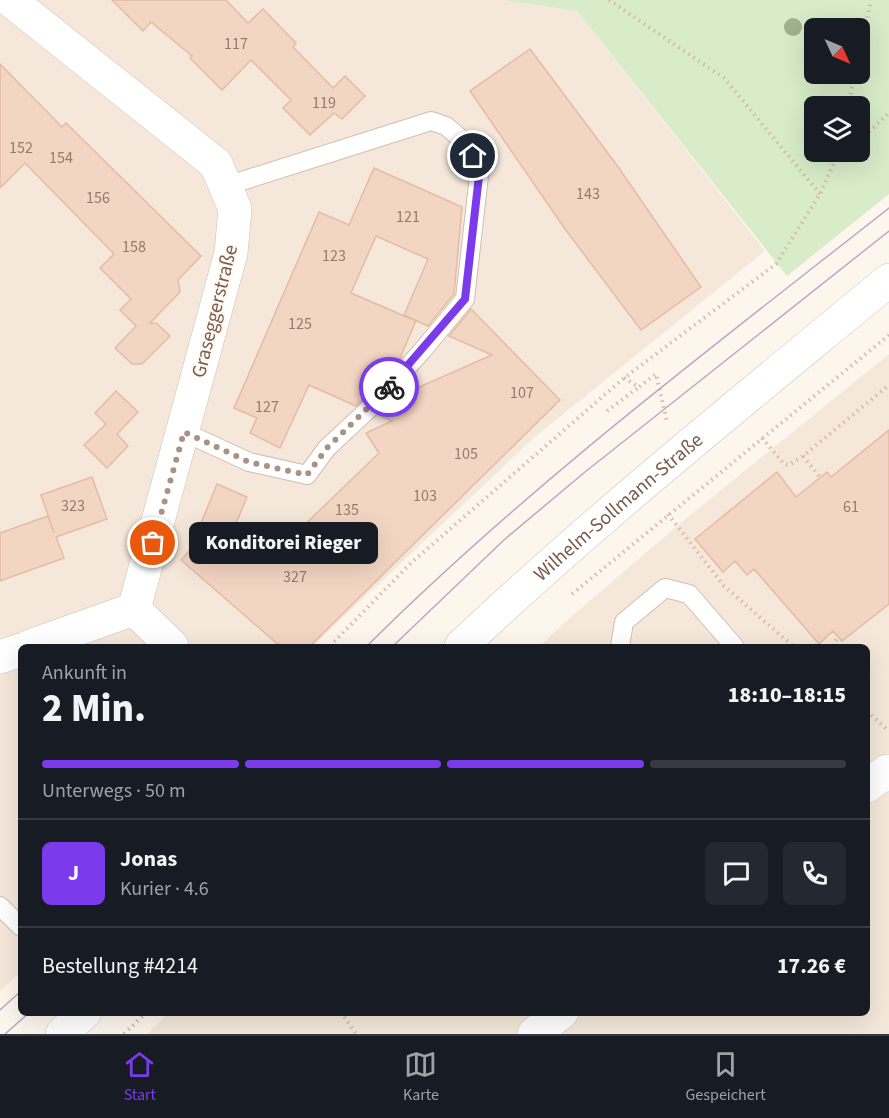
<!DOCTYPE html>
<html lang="de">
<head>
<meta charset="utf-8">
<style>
	body { margin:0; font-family:"Source Sans 3",sans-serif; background:#242831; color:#f1f3f6; height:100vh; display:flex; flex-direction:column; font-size:22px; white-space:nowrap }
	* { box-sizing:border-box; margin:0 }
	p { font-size:20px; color:#9ea1a6 }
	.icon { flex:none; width:33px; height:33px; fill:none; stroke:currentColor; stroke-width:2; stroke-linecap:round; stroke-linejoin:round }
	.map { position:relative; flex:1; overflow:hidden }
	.drawer { position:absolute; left:18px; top:644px; width:852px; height:372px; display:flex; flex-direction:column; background:#171b24; border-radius:9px; box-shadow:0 6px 24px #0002 }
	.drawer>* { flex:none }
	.needle { width:39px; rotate:134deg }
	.controls { position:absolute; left:804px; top:18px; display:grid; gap:12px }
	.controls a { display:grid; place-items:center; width:66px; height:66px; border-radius:9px; background:#171b24; box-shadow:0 6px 24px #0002; font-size:30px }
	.pin { position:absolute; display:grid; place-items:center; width:51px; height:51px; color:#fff; margin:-26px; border:3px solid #fff; border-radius:50%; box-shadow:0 2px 6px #0007 }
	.courier { position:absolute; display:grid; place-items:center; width:60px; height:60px; margin:-30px; border:4px solid #7c3aed; border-radius:50%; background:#fff; color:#222; box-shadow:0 2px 8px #0007 }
	.bubble { position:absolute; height:42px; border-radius:9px; background:#171b24; box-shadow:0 6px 24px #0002; font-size:20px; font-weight:800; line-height:42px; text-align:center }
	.overview em { font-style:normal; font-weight:800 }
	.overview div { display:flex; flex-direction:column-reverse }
	.overview { display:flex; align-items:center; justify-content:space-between; height:102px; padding:0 24px }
	h1 { font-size:39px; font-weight:800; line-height:45px }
	.bar { display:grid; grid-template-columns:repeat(4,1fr); gap:9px 6px; align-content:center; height:72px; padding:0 24px }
	.bar i { height:8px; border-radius:4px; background:#363941 }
	.bar .active { background:#7c3aed }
	.bar p { grid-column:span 4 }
	.line { display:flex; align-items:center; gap:15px; padding:0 24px; border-top:2px solid #363941 }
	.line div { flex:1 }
	.round { display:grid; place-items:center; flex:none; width:63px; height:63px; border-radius:9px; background:#242831 }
	.menu { display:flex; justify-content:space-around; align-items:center; height:84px; border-top:2px solid #363941; background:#171b24; font-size:16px; color:#9ea1a6 }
	.menu a { display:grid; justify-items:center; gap:3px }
	.menu .active { color:#7c3aed }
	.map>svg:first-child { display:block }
</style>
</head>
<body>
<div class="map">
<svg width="889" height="1034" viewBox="0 0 889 1034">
	<rect width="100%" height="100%" fill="#fdf6ec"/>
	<path fill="#f5e8da" d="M0,0H502L577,11L765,251L536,436L313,646H21V972L0,991Z
		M889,354V1034H147L169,1012H867V646H540L564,623L683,521Z"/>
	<path fill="#d8ecc9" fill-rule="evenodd" d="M502,0H889V194L787,276L577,11ZM814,28H860V74H814ZM814,106H860V152H814Z"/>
	<path fill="#f3d5c3" stroke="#e6bba3" stroke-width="1.5" d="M112,0H226L248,23L263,9L296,43L293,47L333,88L345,76L365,96L342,119L334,113L310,135L283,108L291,100L251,60L222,90L190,58L192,56L151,22L143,31Z
		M530,49L616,164L701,287L641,330L565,229L470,91Z
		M0,64L62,127L66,123L201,256L178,280L180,292L150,323H156L170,336L142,364H132L115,348L136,326L120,310L131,299L100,268L114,254L25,163L0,188Z
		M374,168L462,207L454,294L428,326L404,315L428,259L376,236L351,293L416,321L399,360L356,406L309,385L280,448L250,433L257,418L234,408L319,212L349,225Z
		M471,309L560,400L310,646H280L181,560L205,533L199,528L217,484L247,497L232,533L265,563L379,453L366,433L392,421L379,415L394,398L492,355L449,336Z
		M116,391L138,412L117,434L128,446L107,468L84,445L106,424L95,413Z
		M889,430V604L842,641L833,631L819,644L754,569L747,575L735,561L723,572L695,539L777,472L796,497L827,472L831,477Z
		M92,477L107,519L56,537L64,558L0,581V533L48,516L54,533L41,495Z"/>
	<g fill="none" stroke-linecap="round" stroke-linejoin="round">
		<g stroke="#d1beb0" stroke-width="20">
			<path id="lane" d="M184,432L249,462L307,475L327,448L372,406L422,351L465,299L480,167L467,144L446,126L431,121L226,186
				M620,646L624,622L665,588L689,594L734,646
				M0,906L21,927"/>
		</g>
		<g stroke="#d1beb0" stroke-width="34">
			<path id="street" d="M10,0L216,164L235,209L231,253L134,609
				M30,646L134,609L172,646
				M0,657L21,650
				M867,786L887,771L889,775
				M534,1034L562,1012"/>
		</g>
		<g stroke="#d6c0b0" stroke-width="34">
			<g id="secondary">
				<path id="s1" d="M461,646C598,517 744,400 889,280"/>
				<path d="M62,1034L85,1012"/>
			</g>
		</g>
		<path stroke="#d9b8a5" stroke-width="4" stroke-dasharray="1.5 4.5" stroke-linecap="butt" d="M609,0L724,78L820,194
			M860,53L871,0
			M848,106L855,74
			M860,140L889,113
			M838,159L846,152
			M624,378L639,387L656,374L667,422
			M607,411L639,387
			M762,438L784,464L789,465L803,456
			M819,476L803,456L889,385
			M668,514L724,586L793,646
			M572,594L889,335
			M330,646L411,563L624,378L776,264L820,194L839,152
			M833,646L838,636
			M867,711L889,731
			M341,1012L356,1034
			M124,1034L147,1012"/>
		<use href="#lane" stroke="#fff" stroke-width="18"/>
		<use href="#street" stroke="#fff" stroke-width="33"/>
		<use href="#secondary" stroke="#fff" stroke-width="33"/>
		<path stroke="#b9a8c9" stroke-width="1.5" d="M367,646C528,486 710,349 889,208
			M393,646L505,539L585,472L889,231
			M0,1010L21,991
			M5,1034L30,1012"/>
	</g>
	<circle fill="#a0b28e" cx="793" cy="27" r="9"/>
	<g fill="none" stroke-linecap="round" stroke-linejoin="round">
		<path stroke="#a89285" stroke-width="6" stroke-dasharray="0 10.8" d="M153,543L184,432L249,462L307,475L327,448L389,387"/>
		<path stroke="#7c3aed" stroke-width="8" d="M389,387L465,299L480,167L473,156"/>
	</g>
	<g text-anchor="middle" stroke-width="5" stroke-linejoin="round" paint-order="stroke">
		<g font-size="16" fill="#987a6a">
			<text x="236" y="49">117</text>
			<text x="324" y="108">119</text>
			<text x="21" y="153">152</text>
			<text x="61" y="163">154</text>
			<text x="588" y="199">143</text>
			<text x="98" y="203">156</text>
			<text x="408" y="222">121</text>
			<text x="134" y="252">158</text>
			<text x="334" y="261">123</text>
			<text x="300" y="329">125</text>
			<text x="522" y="398">107</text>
			<text x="267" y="412">127</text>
			<text x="466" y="459">105</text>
			<text x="425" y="501">103</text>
			<text x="73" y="511">323</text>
			<text x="851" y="512">61</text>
			<text x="347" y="515">135</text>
			<text x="295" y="582">327</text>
		</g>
		<g font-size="20" fill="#7a5c4d" stroke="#fffaf3">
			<text transform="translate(214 311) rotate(-76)" y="7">Graseggerstraße</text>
			<text dy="7" stroke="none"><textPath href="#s1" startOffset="210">Wilhelm-Sollmann-Straße</textPath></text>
		</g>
	</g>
</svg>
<div class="controls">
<a><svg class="needle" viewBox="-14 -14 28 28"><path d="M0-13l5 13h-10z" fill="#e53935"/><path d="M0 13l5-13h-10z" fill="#9ea1a6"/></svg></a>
<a><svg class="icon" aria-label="layers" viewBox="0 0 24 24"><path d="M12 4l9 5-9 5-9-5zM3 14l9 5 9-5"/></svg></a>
</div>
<div class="pin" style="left:153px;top:543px;background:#ea580c"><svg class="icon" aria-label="bag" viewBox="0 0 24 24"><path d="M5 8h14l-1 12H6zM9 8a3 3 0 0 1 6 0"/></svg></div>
<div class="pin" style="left:473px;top:156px;background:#1f2937"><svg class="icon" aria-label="home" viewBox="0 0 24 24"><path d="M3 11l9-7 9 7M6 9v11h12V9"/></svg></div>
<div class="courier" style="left:389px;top:387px"><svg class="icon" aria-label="bike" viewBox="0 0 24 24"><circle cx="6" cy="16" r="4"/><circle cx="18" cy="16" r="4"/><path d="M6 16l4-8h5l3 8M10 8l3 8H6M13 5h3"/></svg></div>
<div class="bubble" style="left:189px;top:522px;width:189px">Konditorei Rieger</div>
<section class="drawer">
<div class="overview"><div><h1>2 Min.</h1><p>Ankunft in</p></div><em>18:10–18:15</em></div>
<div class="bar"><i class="active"></i><i class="active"></i><i class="active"></i><i></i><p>Unterwegs · 50 m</p></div>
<div class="line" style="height:108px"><b class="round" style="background:#7c3aed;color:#fff">J</b><div><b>Jonas</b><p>Kurier · 4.6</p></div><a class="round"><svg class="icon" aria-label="chat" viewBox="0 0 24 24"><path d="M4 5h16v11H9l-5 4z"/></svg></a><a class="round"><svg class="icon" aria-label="phone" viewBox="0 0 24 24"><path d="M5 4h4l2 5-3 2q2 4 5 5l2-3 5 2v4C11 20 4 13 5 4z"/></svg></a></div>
<div class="line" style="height:78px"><div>Bestellung #4214</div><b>17.26 €</b></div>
</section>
</div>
<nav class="menu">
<a class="active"><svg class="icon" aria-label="home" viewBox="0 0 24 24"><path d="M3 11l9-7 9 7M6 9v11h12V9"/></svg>Start</a>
<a><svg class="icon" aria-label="map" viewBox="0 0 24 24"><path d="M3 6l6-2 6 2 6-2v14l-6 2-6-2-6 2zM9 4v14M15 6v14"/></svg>Karte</a>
<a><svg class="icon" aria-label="saved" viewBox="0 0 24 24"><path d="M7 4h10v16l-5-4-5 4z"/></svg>Gespeichert</a>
</nav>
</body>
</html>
